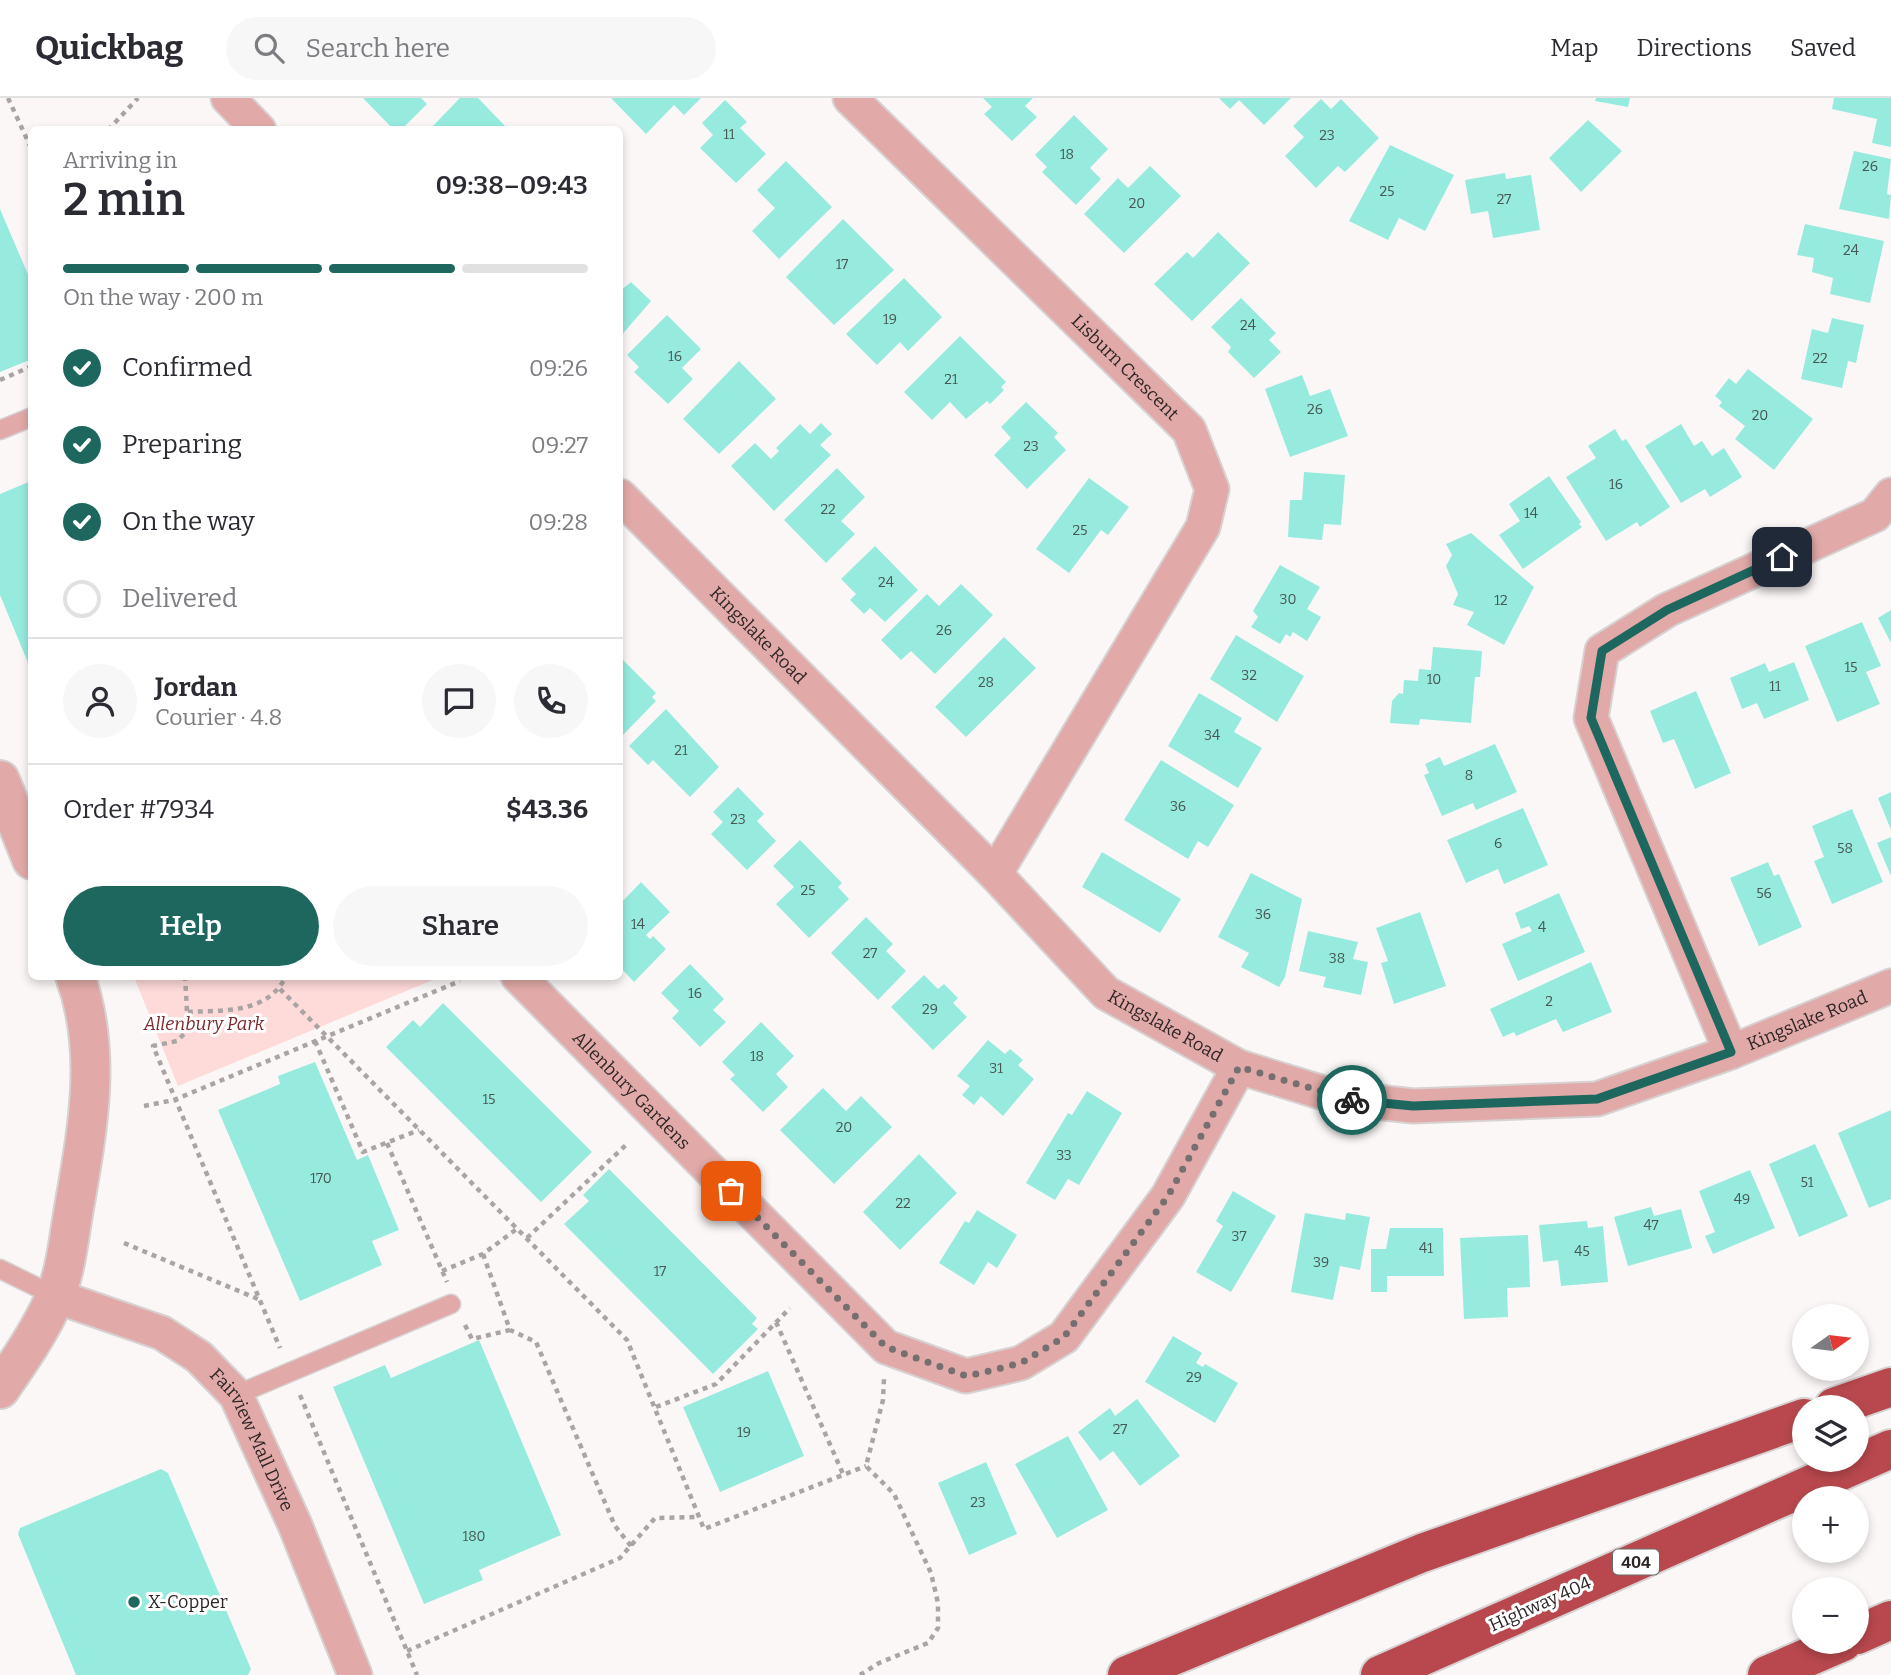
<!DOCTYPE html>
<html lang="en">
<head>
<meta charset="utf-8">
<style>
	body { margin:0; font-family:Bitter,serif; background:#f7f7f7; color:#2b2b33; height:100vh; display:flex; flex-direction:column; font-size:26px; white-space:nowrap }
	* { box-sizing:border-box; margin:0 }
	p { font-size:23px; color:#7c7c81 }
	.icon { flex:none; width:38px; height:38px; fill:none; stroke:currentColor; stroke-width:2; stroke-linecap:round; stroke-linejoin:round }
	.map { position:relative; flex:1; overflow:hidden }
	.details { position:absolute; left:28px; top:28px; width:595px; height:854px; display:flex; flex-direction:column; background:#fff; border-radius:10px; box-shadow:0 4px 10px #0003 }
	.details>* { flex:none }
	.needle { width:46px; rotate:76deg }
	.controls { position:absolute; left:1792px; top:1206px; display:grid; gap:14px }
	.controls a { display:grid; place-items:center; width:77px; height:77px; border-radius:50%; background:#fff; box-shadow:0 4px 10px #0003; font-size:35px }
	.pin { position:absolute; display:grid; place-items:center; width:60px; height:60px; color:#fff; margin:-30px; border-radius:14px; box-shadow:0 4px 10px #0006 }
	.courier { position:absolute; display:grid; place-items:center; width:70px; height:70px; margin:-35px; border:5px solid #1d675e; border-radius:50%; background:#fff; color:#222; box-shadow:0 2px 9px #0007 }
	.headline em { font-style:normal; font-weight:600 }
	.headline div { display:flex; flex-direction:column-reverse }
	.headline { display:flex; align-items:center; justify-content:space-between; height:119px; padding:0 35px }
	h1 { font-size:46px; font-weight:600; line-height:52px }
	.bar { display:grid; grid-template-columns:repeat(4,1fr); gap:10px 7px; align-content:center; height:84px; padding:0 35px }
	.bar i { height:9px; border-radius:5px; background:#e1e1e2 }
	.bar .current { background:#1d675e }
	.bar p { grid-column:span 4 }
	.line { display:flex; align-items:center; gap:18px; padding:0 35px; border-top:2px solid #e1e1e2 }
	.line div { flex:1 }
	.round { display:grid; place-items:center; flex:none; width:74px; height:74px; border-radius:37px; background:#f7f7f7 }
	ol { padding:0 35px; list-style:none }
	li { display:flex; align-items:center; gap:21px; height:77px }
	li p { margin-inline-start:auto }
	li .icon { padding:7px; border-radius:50%; background:#1d675e; color:#fff; stroke-width:4 }
	li:last-child { color:#7c7c81 }
	li i { width:38px; height:38px; border:4px solid #e1e1e2; border-radius:50% }
	.action { display:flex; gap:14px; margin-top:auto; padding:14px 35px }
	.action a { flex:1; height:80px; border-radius:42px; background:#1d675e; color:#fff; font-size:28px; font-weight:600; line-height:80px; text-align:center }
	.action a+a { background:#f7f7f7; color:#2b2b33 }
	header { display:flex; align-items:center; gap:42px; box-sizing:border-box; height:98px; padding:0 35px; background:#fff; border-bottom:2px solid #e1e1e2 }
	header strong { font-size:33px }
	nav { display:flex; gap:38px; margin-inline-start:auto; font-size:24px }
	.search { width:490px; height:63px; background:#f7f7f7; display:flex; align-items:center; gap:18px; box-sizing:border-box; padding:0 24px; border-radius:38px; color:#7c7c81; font-size:26px }
	.map>svg:first-child { display:block }
</style>
</head>
<body>
<header>
<strong>Quickbag</strong>
<div class="search"><svg class="icon" aria-label="search" viewBox="0 0 24 24"><circle cx="10" cy="10" r="6"/><path d="M15 15l6 6"/></svg>Search here</div>
<nav><a>Map</a><a>Directions</a><a>Saved</a></nav>
</header>
<div class="map">
<svg width="1891" height="1577" viewBox="0 0 1891 1577">
	<rect width="100%" height="100%" fill="#fcf7f7"/>
	<path fill="#fedad9" d="M134,879H440L178,988Z"/>
	<path fill="#96ebde" d="M363,0H421L427,6L401,32H394Z
		M460,0H478L507,30L429,32Z
		M611,0H701L684,17L674,7L646,36Z
		M983,0H1033L1025,8L1037,19L1012,43L984,16L992,9Z
		M1219,0H1291L1264,27L1239,2L1230,11Z
		M1596,0H1630L1628,9L1595,3Z
		M1834,0H1891V49L1872,45L1877,21L1832,11Z
		M1321,1L1331,11L1341,1L1379,40L1345,74L1338,68L1316,90L1285,58L1304,39L1293,28Z
		M725,2L747,24L740,30L766,56L736,85L700,50L713,37L702,25Z
		M1074,17L1108,51L1090,70L1101,81L1076,107L1042,74L1047,69L1035,57Z
		M1588,22L1622,53L1581,94L1549,60Z
		M1390,47L1454,77L1425,133L1399,120L1388,142L1349,123Z
		M1854,53L1891,61L1887,96L1891,97L1889,121L1839,111Z
		M786,63L832,109L779,161L752,133L775,110L757,92Z
		M1150,68L1181,98L1124,155L1084,116L1118,80L1128,90Z
		M1505,75L1506,81L1531,77L1540,132L1493,140L1488,113L1471,116L1465,82Z
		M0,111L32,186V261L0,274Z
		M843,121L894,172L834,227L786,179Z
		M1805,126L1884,143L1870,205L1830,196L1833,180L1812,174L1814,160L1797,157Z
		M1218,134L1250,165L1192,223L1154,186L1187,154L1193,160Z
		M904,180L942,219L908,253L900,244L877,267L846,236Z
		M631,184L651,203L620,239V193Z
		M1241,200L1276,235L1269,242L1281,254L1254,280L1228,254L1231,249L1211,229Z
		M667,217L701,251L682,270L693,281L668,306L634,274L639,269L627,257Z
		M1832,220L1864,227L1856,265L1848,263L1842,290L1801,281L1812,231L1828,235Z
		M960,238L1006,284L1001,289L1004,292L990,306L987,303L966,321L950,304L932,322L904,294Z
		M739,263L776,301L719,356L683,321Z
		M1748,271L1813,321L1774,372L1735,341L1745,328L1719,308L1722,304L1715,298L1729,280L1736,286Z
		M1302,277L1310,298L1330,291L1348,338L1290,359L1265,291Z
		M1026,304L1058,335L1054,339L1066,352L1027,391L994,357L1011,340L1001,329Z
		M821,325L832,336L820,347L831,357L774,413L731,368L755,345L771,361L779,353L776,350L800,326L810,336Z
		M1681,326L1694,348L1702,343L1712,358L1724,350L1742,379L1710,399L1705,391L1681,405L1645,348Z
		M1615,331L1622,343L1626,341L1670,409L1640,429L1637,424L1606,443L1566,379L1596,360L1588,348Z
		M837,370L865,399L841,423L855,436L826,465L784,422Z
		M1304,374L1345,377L1341,427L1324,426L1322,442L1288,439L1290,402H1302Z
		M1549,378L1581,424L1579,426L1582,429L1523,471L1499,437L1520,423L1509,406Z
		M1089,380L1129,409L1108,437L1101,432L1069,475L1036,451Z
		M31,383V572L0,497V396Z
		M1471,435L1534,489L1504,547L1467,527L1474,514L1453,507L1458,496L1446,468L1452,457L1446,446Z
		M875,448L918,492L885,524L870,510L864,516L850,502L856,496L841,481Z
		M1280,467L1320,489L1307,511L1321,519L1307,543L1293,534L1290,539L1286,536L1280,546L1251,529L1258,519L1253,513Z
		M961,486L993,517L935,576L911,553L901,562L881,542L927,496L939,508Z
		M1891,512V545L1878,520Z
		M1862,524L1881,568L1866,574L1880,606L1837,624L1805,548Z
		M1236,537L1304,578L1277,624L1210,581Z
		M1004,539L1036,570L966,639L935,609Z
		M1433,549L1482,553L1480,579H1475L1471,625L1420,621L1419,627L1390,625L1392,603L1399,595L1403,596L1404,582L1418,583L1419,571L1431,572Z
		M620,559L656,595L652,599L656,603L620,640Z
		M1794,564L1809,602L1764,621L1757,605L1742,611L1730,580L1765,565L1769,574Z
		M1696,593L1731,675L1695,691L1674,641L1663,645L1650,613Z
		M1199,595L1242,620L1234,634L1262,650L1238,690L1168,648Z
		M666,611L719,669L690,699L653,662L648,667L629,648Z
		M1495,646L1517,694L1476,712L1473,705L1442,718L1424,677L1429,675L1425,666L1440,659L1444,668Z
		M1161,662L1234,707L1208,749L1198,743L1188,761L1124,722Z
		M738,689L764,716L757,723L776,743L747,772L711,736L723,724L713,714Z
		M1891,694V732L1878,700Z
		M1523,710L1548,767L1504,786L1498,771L1466,785L1447,742Z
		M1852,711L1883,784L1832,806L1814,763L1824,759L1812,728Z
		M1891,739V778L1877,745Z
		M800,742L842,785L838,789L849,801L809,840L776,806L794,789L773,768Z
		M1102,754L1181,801L1160,835L1082,789Z
		M1768,764L1774,778L1779,776L1802,829L1759,848L1730,780Z
		M1251,775L1302,801L1285,879L1279,889L1241,869L1249,855L1218,839Z
		M641,784L670,814L646,837L650,841L653,838L666,851L634,884L620,869V806Z
		M1559,795L1585,854L1518,883L1502,846L1532,833L1529,828L1521,831L1515,815Z
		M1420,814L1446,888L1394,906L1381,865L1388,863L1376,830Z
		M866,819L893,846L886,853L906,873L878,902L831,855Z
		M1308,833L1358,844L1353,861L1368,864L1361,897L1323,889L1326,879L1299,873Z
		M1591,864L1612,914L1563,934L1556,921L1516,938L1514,934L1503,939L1490,911Z
		M690,866L724,901L713,912L726,924L700,949L672,920L679,913L661,895Z
		M924,877L938,891L944,886L958,900L953,905L967,919L933,952L891,909Z
		M443,905L592,1054L541,1104L386,949L413,922L420,929Z
		M761,924L794,958L776,976L788,989L763,1014L730,981L735,977L722,964Z
		M988,942L1005,956L1010,951L1023,962L1018,967L1034,981L1003,1018L981,998L974,1007L962,997L970,988L957,978Z
		M315,964L357,1062L368,1057L399,1132L372,1143L382,1167L300,1203L218,1012L280,986L278,978Z
		M823,990L846,1013L861,998L892,1029L834,1086L780,1032Z
		M1087,993L1122,1015L1079,1087L1068,1081L1055,1102L1026,1085L1068,1015L1072,1017Z
		M1891,1012V1101L1869,1110L1838,1035Z
		M1815,1046L1848,1118L1799,1139L1769,1066Z
		M919,1056L957,1095L900,1152L863,1114Z
		M609,1071L757,1220L752,1226L758,1231L713,1276L564,1126L589,1103L583,1097Z
		M1750,1072L1775,1130L1713,1156L1705,1138L1715,1134L1699,1093Z
		M1233,1093L1276,1118L1231,1194L1196,1174L1223,1128L1216,1123Z
		M1651,1109L1654,1118L1681,1111L1692,1150L1628,1168L1614,1119Z
		M977,1112L1017,1137L997,1170L988,1164L974,1187L939,1165L965,1123L969,1125Z
		M1305,1115L1345,1122L1346,1115L1370,1119L1360,1172L1340,1168L1333,1202L1291,1194Z
		M1587,1123L1588,1130L1603,1128L1608,1184L1561,1188L1558,1162L1543,1164L1539,1127Z
		M1390,1130H1443L1444,1178H1387V1194H1371V1151H1386Z
		M1528,1137L1530,1189L1507,1190L1508,1219L1464,1221L1460,1140Z
		M1173,1238L1202,1255L1196,1265L1203,1269L1205,1266L1238,1285L1215,1325L1145,1284Z
		M479,1242L561,1437L479,1472L483,1482L424,1506L333,1289L385,1267L391,1280Z
		M768,1273L804,1358L720,1394L683,1309Z
		M1137,1301L1180,1358L1140,1388L1113,1353L1100,1363L1078,1334L1110,1310L1115,1318Z
		M1068,1338L1108,1412L1057,1440L1015,1366Z
		M986,1364L1017,1436L969,1457L938,1385Z
		M161,1371L168,1375L251,1571L248,1577H76L18,1436L20,1430Z"/>
	<g fill="none" stroke-linecap="round" stroke-linejoin="round">
		<g stroke="#d7d1d1" stroke-width="21">
			<path id="service" d="M0,332L32,319
				M0,1171L55,1198
				M236,1297L451,1206"/>
		</g>
		<g stroke="#d7d1d1" stroke-width="37">
			<g id="minor">
				<path d="M228,0L259,32"/>
				<path id="s1" d="M850,0L1189,332L1212,391L1203,429L995,776"/>
				<path id="s2" d="M620,398L995,776L1106,895L1239,969L1340,1000L1413,1008L1597,1001L1731,954L1891,888"/>
				<path id="s3" d="M518,878L886,1249L966,1278L1021,1265L1064,1239L1168,1098L1239,969"/>
				<path d="M1731,954L1591,620L1602,553L1667,512L1875,417L1891,397"/>
				<path id="s4" d="M55,1198L162,1235L199,1259L236,1297L295,1427L355,1577"/>
			</g>
		</g>
		<g stroke="#d7d1d1" stroke-width="42">
			<path id="tertiary" d="M0,682L32,762
				M0,1291C20,1262 41,1232 55,1199C66,1172 69,1139 74,1110C87,1034 103,954 75,878"/>
		</g>
		<g stroke="#d7d1d1" stroke-width="42">
			<path id="motorway" d="M1834,1309L1891,1289
				M1857,1537L1891,1522
				M1127,1577L1422,1455L1804,1320
				M1380,1577L1891,1351
				M1767,1577L1843,1544"/>
		</g>
		<path stroke="#aaa4a4" stroke-width="4.5" stroke-dasharray="5 5" stroke-linecap="butt" d="M8,0L32,52
			M108,32L138,0
			M0,282L32,268
			M185,878L188,932L177,943L153,948L280,1250
			M280,891L627,1242L704,1431L866,1368
			M188,914C224,912 268,916 286,878
			M315,943L363,1054L419,1032
			M144,1008L174,1002L460,883
			M387,1045L447,1184
			M527,1140L627,1046
			M124,1145L258,1201
			M483,1156L510,1232L536,1244L615,1428L631,1448
			M442,1173L483,1156L518,1130
			M776,1224L843,1376
			M465,1227L472,1241L510,1232
			M300,1297L417,1577
			M656,1309L716,1286L790,1210
			M407,1553L620,1460L655,1420L699,1419
			M860,1577L879,1565L928,1545L938,1530V1505L931,1475L894,1396L866,1368L883,1302L884,1281"/>
		<use href="#service" stroke="#e1aaa8" stroke-width="18"/>
		<use href="#minor" stroke="#e1aaa8" stroke-width="33"/>
		<use href="#tertiary" stroke="#e1aaa8" stroke-width="38"/>
		<use href="#motorway" stroke="#b8484d" stroke-width="38"/>
	</g>
	<g fill="none" stroke-linecap="round" stroke-linejoin="round">
		<path stroke="#766f6f" stroke-width="7" stroke-dasharray="0 12.6" d="M731,1093L886,1249L966,1278L985,1274L1021,1265L1064,1239L1168,1098L1239,969L1352,1002"/>
		<path stroke="#1d675e" stroke-width="9" d="M1352,1002L1413,1008L1597,1001L1731,954L1591,620L1602,553L1667,512L1782,459"/>
	</g>
	<circle fill="#1d675e" stroke="#fff" stroke-width="2.5" cx="134" cy="1504" r="7"/>
	<g text-anchor="middle" stroke-width="6" stroke-linejoin="round" paint-order="stroke">
		<g font-size="14" fill="#485754">
			<text x="729" y="41">11</text>
			<text x="1327" y="42">23</text>
			<text x="1067" y="61">18</text>
			<text x="1870" y="73">26</text>
			<text x="1387" y="98">25</text>
			<text x="1504" y="106">27</text>
			<text x="1137" y="110">20</text>
			<text x="1851" y="157">24</text>
			<text x="842" y="171">17</text>
			<text x="890" y="226">19</text>
			<text x="1248" y="232">24</text>
			<text x="675" y="263">16</text>
			<text x="1820" y="265">22</text>
			<text x="951" y="286">21</text>
			<text x="1315" y="316">26</text>
			<text x="1760" y="322">20</text>
			<text x="1031" y="353">23</text>
			<text x="1616" y="391">16</text>
			<text x="828" y="416">22</text>
			<text x="1531" y="420">14</text>
			<text x="1080" y="437">25</text>
			<text x="886" y="489">24</text>
			<text x="1288" y="506">30</text>
			<text x="1501" y="507">12</text>
			<text x="944" y="537">26</text>
			<text x="1851" y="574">15</text>
			<text x="1249" y="582">32</text>
			<text x="1434" y="586">10</text>
			<text x="986" y="589">28</text>
			<text x="1775" y="593">11</text>
			<text x="1212" y="642">34</text>
			<text x="681" y="657">21</text>
			<text x="1469" y="682">8</text>
			<text x="1178" y="713">36</text>
			<text x="738" y="726">23</text>
			<text x="1498" y="750">6</text>
			<text x="1845" y="755">58</text>
			<text x="808" y="797">25</text>
			<text x="1764" y="800">56</text>
			<text x="1263" y="821">36</text>
			<text x="638" y="831">14</text>
			<text x="1542" y="834">4</text>
			<text x="870" y="860">27</text>
			<text x="1337" y="865">38</text>
			<text x="695" y="900">16</text>
			<text x="1549" y="908">2</text>
			<text x="930" y="916">29</text>
			<text x="757" y="963">18</text>
			<text x="996" y="975">31</text>
			<text x="489" y="1006">15</text>
			<text x="844" y="1034">20</text>
			<text x="1064" y="1062">33</text>
			<text x="321" y="1085">170</text>
			<text x="1807" y="1089">51</text>
			<text x="1742" y="1106">49</text>
			<text x="903" y="1110">22</text>
			<text x="1651" y="1132">47</text>
			<text x="1239" y="1143">37</text>
			<text x="1426" y="1155">41</text>
			<text x="1582" y="1158">45</text>
			<text x="1321" y="1169">39</text>
			<text x="660" y="1178">17</text>
			<text x="1194" y="1284">29</text>
			<text x="1120" y="1336">27</text>
			<text x="744" y="1339">19</text>
			<text x="978" y="1409">23</text>
			<text x="474" y="1443">180</text>
		</g>
		<rect fill="#fff" stroke="#6d6767" stroke-width="2" x="1613" y="1451.5" width="46" height="25" rx="5"/>
		<g font-size="16" font-weight="bold" fill="#2e2626">
			<text x="1636" y="1470">404</text>
		</g>
		<g font-size="18" fill="#2e2626" stroke="#fff">
			<text dy="6" stroke="none"><textPath href="#s1" startOffset="385">Lisburn Crescent</textPath></text>
			<text dy="6" stroke="none"><textPath href="#s2" startOffset="196">Kingslake Road</textPath></text>
			<text dy="6" stroke="none"><textPath href="#s2" startOffset="1435">Kingslake Road</textPath></text>
			<text dy="6" stroke="none"><textPath href="#s2" startOffset="763">Kingslake Road</textPath></text>
			<text dy="6" stroke="none"><textPath href="#s3" startOffset="161">Allenbury Gardens</textPath></text>
			<text dy="6" stroke="none"><textPath href="#s4" startOffset="257">Fairview Mall Drive</textPath></text>
			<text transform="translate(1540 1506) rotate(-24)" y="6">Highway 404</text>
		</g>
		<g font-size="18" font-style="italic" fill="#7c292d" stroke="#fff">
			<text x="204" y="932">Allenbury Park</text>
		</g>
		<g font-size="18" fill="#2e2626" stroke="#fff" text-anchor="start">
			<text x="148" y="1510">X-Copper</text>
		</g>
	</g>
</svg>
<div class="controls">
<a><svg class="needle" viewBox="-14 -14 28 28"><path d="M0-13l5 13h-10z" fill="#e53935"/><path d="M0 13l5-13h-10z" fill="#7c7c81"/></svg></a>
<a><svg class="icon" aria-label="layers" viewBox="0 0 24 24"><path d="M12 4l9 5-9 5-9-5zM3 14l9 5 9-5"/></svg></a>
<a>+</a>
<a>−</a>
</div>
<div class="pin" style="left:731px;top:1093px;background:#ea580c"><svg class="icon" aria-label="bag" viewBox="0 0 24 24"><path d="M5 8h14l-1 12H6zM9 8a3 3 0 0 1 6 0"/></svg></div>
<div class="pin" style="left:1782px;top:459px;background:#1f2937"><svg class="icon" aria-label="home" viewBox="0 0 24 24"><path d="M3 11l9-7 9 7M6 9v11h12V9"/></svg></div>
<div class="courier" style="left:1352px;top:1002px"><svg class="icon" aria-label="bike" viewBox="0 0 24 24"><circle cx="6" cy="16" r="4"/><circle cx="18" cy="16" r="4"/><path d="M6 16l4-8h5l3 8M10 8l3 8H6M13 5h3"/></svg></div>
<section class="details">
<div class="headline"><div><h1>2 min</h1><p>Arriving in</p></div><em>09:38–09:43</em></div>
<div class="bar"><i class="current"></i><i class="current"></i><i class="current"></i><i></i><p>On the way · 200 m</p></div>
<ol>
<li><svg class="icon" aria-label="check" viewBox="0 0 24 24"><path d="M5 12l5 5 9-10"/></svg>Confirmed<p>09:26</p></li>
<li><svg class="icon" aria-label="check" viewBox="0 0 24 24"><path d="M5 12l5 5 9-10"/></svg>Preparing<p>09:27</p></li>
<li><svg class="icon" aria-label="check" viewBox="0 0 24 24"><path d="M5 12l5 5 9-10"/></svg>On the way<p>09:28</p></li>
<li><i></i>Delivered</li>
</ol>
<div class="line" style="height:126px"><a class="round"><svg class="icon" aria-label="person" viewBox="0 0 24 24"><circle cx="12" cy="8" r="4"/><path d="M4 21q1-7 8-7t8 7"/></svg></a><div><b>Jordan</b><p>Courier · 4.8</p></div><a class="round"><svg class="icon" aria-label="chat" viewBox="0 0 24 24"><path d="M4 5h16v11H9l-5 4z"/></svg></a><a class="round"><svg class="icon" aria-label="phone" viewBox="0 0 24 24"><path d="M5 4h4l2 5-3 2q2 4 5 5l2-3 5 2v4C11 20 4 13 5 4z"/></svg></a></div>
<div class="line" style="height:91px"><div>Order #7934</div><b>$43.36</b></div>
<div class="action"><a>Help</a><a>Share</a></div>
</section>
</div>
</body>
</html>
